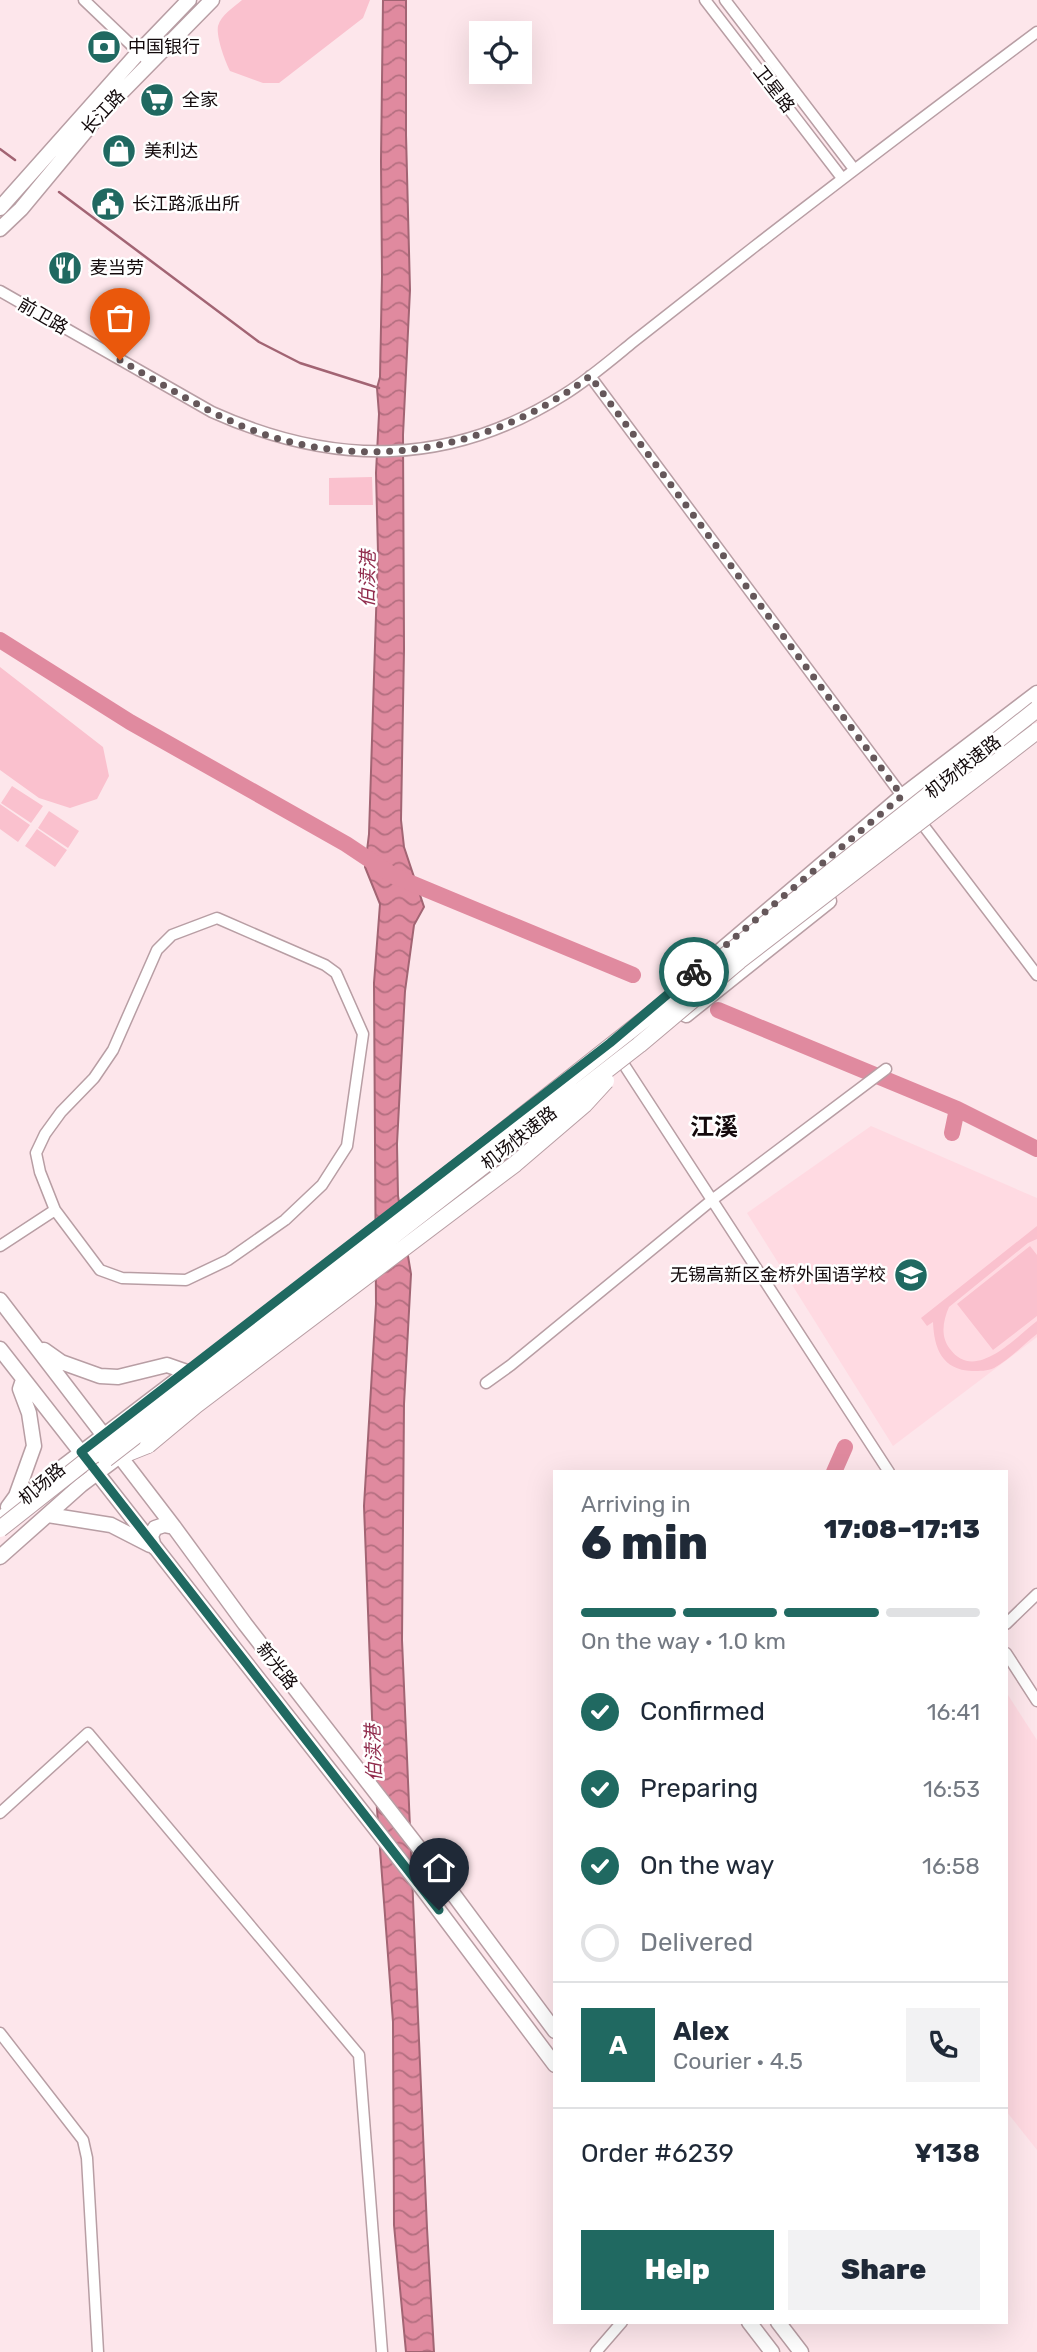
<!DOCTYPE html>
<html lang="en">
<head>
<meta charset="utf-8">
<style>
	body { margin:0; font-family:Rubik,"Noto Sans SC",sans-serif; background:#f2f2f3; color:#1f2937; height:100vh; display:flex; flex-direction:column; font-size:26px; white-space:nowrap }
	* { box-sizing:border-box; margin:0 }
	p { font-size:23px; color:#747a83 }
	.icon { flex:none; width:38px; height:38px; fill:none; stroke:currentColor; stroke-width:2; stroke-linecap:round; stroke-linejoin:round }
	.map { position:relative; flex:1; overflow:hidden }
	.drawer { position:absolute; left:553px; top:1470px; width:455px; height:854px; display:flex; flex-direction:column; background:#fff; border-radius:0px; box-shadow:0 7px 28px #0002 }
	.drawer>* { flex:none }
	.tools { position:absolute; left:469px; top:21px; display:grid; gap:14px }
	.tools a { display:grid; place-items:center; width:63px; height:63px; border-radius:0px; background:#fff; box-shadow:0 7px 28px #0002; font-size:35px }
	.pin { position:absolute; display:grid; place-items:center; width:60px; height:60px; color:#fff; margin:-72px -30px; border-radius:50% 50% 50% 0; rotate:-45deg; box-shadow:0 0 7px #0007 }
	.pin .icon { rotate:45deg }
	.courier { position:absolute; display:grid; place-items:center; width:70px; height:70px; margin:-35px; border:5px solid #206961; border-radius:50%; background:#fff; color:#222; box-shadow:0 2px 9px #0007 }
	.overview em { font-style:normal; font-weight:800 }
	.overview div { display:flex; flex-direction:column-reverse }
	.overview { display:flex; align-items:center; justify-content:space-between; height:119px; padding:0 28px }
	h1 { font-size:46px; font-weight:800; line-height:52px }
	.bar { display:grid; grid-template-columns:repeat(4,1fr); gap:10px 7px; align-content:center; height:84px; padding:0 28px }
	.bar i { height:9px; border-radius:5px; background:#e0e1e3 }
	.bar .selected { background:#206961 }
	.bar p { grid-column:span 4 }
	.line { display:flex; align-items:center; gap:18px; padding:0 28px; border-top:2px solid #e0e1e3 }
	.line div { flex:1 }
	.round { display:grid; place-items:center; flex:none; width:74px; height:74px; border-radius:0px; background:#f2f2f3 }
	ol { padding:0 28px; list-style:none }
	li { display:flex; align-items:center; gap:21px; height:77px }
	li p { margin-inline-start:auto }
	li .icon { padding:7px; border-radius:50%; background:#206961; color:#fff; stroke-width:4 }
	li:last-child { color:#747a83 }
	li i { width:38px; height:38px; border:4px solid #e0e1e3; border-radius:50% }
	.action { display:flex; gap:14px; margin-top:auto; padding:14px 28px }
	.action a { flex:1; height:80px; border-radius:0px; background:#206961; color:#fff; font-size:28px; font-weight:800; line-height:80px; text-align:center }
	.action a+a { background:#f2f2f3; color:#1f2937 }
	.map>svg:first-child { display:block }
</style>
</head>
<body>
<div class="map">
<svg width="1037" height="2352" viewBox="0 0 1037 2352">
	<defs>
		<pattern id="water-waves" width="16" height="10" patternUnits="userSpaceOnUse" patternTransform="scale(1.75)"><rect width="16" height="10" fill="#e08a9f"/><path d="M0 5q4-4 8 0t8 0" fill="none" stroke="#b46f80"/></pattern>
	</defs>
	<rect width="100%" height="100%" fill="#fde6eb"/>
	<path fill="#ffdae2" d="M871,1126L1037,1198V1337L893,1446L747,1213Z
		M1006,1692L1037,1740V2150L1006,2111Z"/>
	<path fill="#fac1ce" d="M242,0H370L363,18L279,83H263L230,71C225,61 216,37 218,26C221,15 234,7 242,0Z
		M372,477L373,505H329V478Z
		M0,667L103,747L109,776L97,799L70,808L39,798L0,770Z
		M12,786L43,806L31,823L1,803Z
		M0,804L30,825L18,842L0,829Z
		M49,811L79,831L68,848L38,828Z
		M37,829L67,850L55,867L25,846Z
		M1037,1226V1239L1028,1243L949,1307C943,1321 940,1336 950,1349C975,1383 1015,1338 1037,1321V1334C1024,1344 1009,1360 994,1368C988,1371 979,1371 972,1371C942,1370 934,1348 933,1322L927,1326L921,1318Z
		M1030,1246L1037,1255V1316L993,1350L957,1304Z"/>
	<path fill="url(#water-waves)" stroke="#a26473" stroke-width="2" d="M383,0H406V135L410,290L403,435L404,649L401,820L404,847L424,907L414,925L405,991L397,1144L398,1196L411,1274L404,1404L402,1640L427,2228L434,2352H406L394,2225L393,2022L374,1769L364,1506L376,1304L374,983L380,904L365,867L369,834L378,552L376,473L379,414L377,388L380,377L382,276L381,161Z"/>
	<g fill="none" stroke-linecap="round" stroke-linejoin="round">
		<path stroke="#a26473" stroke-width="2.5" d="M0,149L15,160
			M59,192L259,342L300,363L379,388"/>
		<path stroke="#e08a9f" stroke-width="16" d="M0,640L130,722L346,844L394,876L633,975
			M718,1010L957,1109L1037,1149
			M952,1133L957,1109
			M834,1472L845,1447"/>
		<g stroke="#b89ea4" stroke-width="13">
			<path id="minor" d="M84,0L150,63
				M705,0L842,178
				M725,0L854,169
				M0,291L212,412C334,467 450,467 565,394C589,379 611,360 633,342C673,311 713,279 754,247C847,175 942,103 1037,32
				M590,376L906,801
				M917,817L1037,975
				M217,918L325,965L336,973L363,1034L347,1146L322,1185L285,1220L228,1260L186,1280L122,1278L100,1270L55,1210L40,1172L36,1153L45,1134L61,1112L94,1078L113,1050L157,950L172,935Z
				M617,1054L889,1472
				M0,1246L55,1210
				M486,1383L511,1365L712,1200L886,1069
				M1006,1624L1037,1594
				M1006,1653L1037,1701
				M0,1813L88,1733L359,2055L382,2352
				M0,2033L83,2140L87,2158L98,2352
				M596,2352L622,2322"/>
		</g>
		<g stroke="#b89ea4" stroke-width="17">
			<path id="major" d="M0,208L139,52L189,0
				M0,229L21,209L99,115L212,0
				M721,950L902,796L1037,693
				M686,1015L829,901
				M487,1175L524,1147
				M0,1300L174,1527L245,1624L422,1852L555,2031
				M0,1349L422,1888L555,2065
				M44,1350L61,1362L100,1376L118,1377L167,1365L187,1372
				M8,1507L16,1496L34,1446L29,1413L20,1389L23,1380
				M48,1515L111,1525L150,1545
				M0,1519L65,1465L178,1379
				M154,1547L151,1536L155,1528L164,1525L174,1527
				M0,1557L81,1485L121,1455
				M749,2322L772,2352
				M778,2322L801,2352"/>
		</g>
		<g stroke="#b89ea4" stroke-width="18">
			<path id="highway" d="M118,1457L148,1445"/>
		</g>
		<use href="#minor" stroke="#fff" stroke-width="10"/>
		<use href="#major" stroke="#fff" stroke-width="14"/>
		<use href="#highway" stroke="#fff" stroke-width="16"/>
		<g stroke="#b89ea4" stroke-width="18" stroke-linecap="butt">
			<path id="highway-bridge" d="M148,1445L196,1405L515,1164L584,1105L606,1081
				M106,1459L639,1045L739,961L1037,731
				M0,1529L1037,709"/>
		</g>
		<use href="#highway-bridge" stroke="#fff" stroke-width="16"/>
	</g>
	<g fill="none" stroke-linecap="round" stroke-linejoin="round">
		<path stroke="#65575a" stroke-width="7" stroke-dasharray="0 12.6" d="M120,360C160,383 200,408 242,426C361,475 489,452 590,376L902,796L694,972"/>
		<path stroke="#206961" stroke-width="9" d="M439,1910L81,1452L610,1043L694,972"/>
	</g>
	<defs>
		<g id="bank-disc" transform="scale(1.75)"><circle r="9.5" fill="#206961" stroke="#fff"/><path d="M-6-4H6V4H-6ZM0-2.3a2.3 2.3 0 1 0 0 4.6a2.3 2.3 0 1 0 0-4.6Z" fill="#fff"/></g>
		<g id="supermarket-disc" transform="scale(1.75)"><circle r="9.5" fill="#206961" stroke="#fff"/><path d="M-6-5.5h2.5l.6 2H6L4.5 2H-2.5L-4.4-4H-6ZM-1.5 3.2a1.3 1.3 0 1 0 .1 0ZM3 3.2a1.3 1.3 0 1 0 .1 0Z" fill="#fff"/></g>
		<g id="shop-disc" transform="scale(1.75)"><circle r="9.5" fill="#206961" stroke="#fff"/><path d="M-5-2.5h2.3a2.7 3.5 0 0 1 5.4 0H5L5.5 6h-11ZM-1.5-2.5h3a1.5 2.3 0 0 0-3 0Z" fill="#fff"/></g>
		<g id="civic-disc" transform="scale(1.75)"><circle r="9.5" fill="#206961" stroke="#fff"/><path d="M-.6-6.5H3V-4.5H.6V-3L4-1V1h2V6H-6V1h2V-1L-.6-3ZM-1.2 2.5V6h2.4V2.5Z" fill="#fff"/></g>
		<g id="restaurant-disc" transform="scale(1.75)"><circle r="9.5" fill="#206961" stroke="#fff"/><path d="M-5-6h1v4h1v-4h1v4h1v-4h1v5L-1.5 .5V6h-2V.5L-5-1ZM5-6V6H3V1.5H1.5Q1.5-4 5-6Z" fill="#fff"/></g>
		<g id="school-disc" transform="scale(1.75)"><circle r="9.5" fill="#206961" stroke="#fff"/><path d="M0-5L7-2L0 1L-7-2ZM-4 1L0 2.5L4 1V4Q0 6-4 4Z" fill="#fff"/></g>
	</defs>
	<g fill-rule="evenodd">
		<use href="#bank-disc" x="104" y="47"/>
		<use href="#supermarket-disc" x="157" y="100"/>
		<use href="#shop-disc" x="119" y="151"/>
		<use href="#civic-disc" x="108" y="204"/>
		<use href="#restaurant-disc" x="65" y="268"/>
		<use href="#school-disc" x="911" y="1275"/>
	</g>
	<g text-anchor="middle" stroke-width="5" stroke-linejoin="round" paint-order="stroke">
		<g font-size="18" fill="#130a0c" stroke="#fff" text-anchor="start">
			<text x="128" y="53">中国银行</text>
			<text x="182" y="106">全家</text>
			<text x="144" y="157">美利达</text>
			<text x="132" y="210">长江路派出所</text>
			<text x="90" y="274">麦当劳</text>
			<text x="886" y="1281" text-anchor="end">无锡高新区金桥外国语学校</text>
		</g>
		<g font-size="18" fill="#130a0c" stroke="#fff">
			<text transform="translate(774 89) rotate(52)" y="6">卫星路</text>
			<text transform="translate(103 112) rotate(-47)" y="6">长江路</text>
			<text transform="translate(43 316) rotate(30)" y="6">前卫路</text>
			<text transform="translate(963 767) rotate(-38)" y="6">机场快速路</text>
			<text transform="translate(519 1138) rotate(-38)" y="6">机场快速路</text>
			<text transform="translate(42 1484) rotate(-40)" y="6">机场路</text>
			<text transform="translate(277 1666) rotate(52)" y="6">新光路</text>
		</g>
		<g font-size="19" font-style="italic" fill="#912d4e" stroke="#fff">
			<text transform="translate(367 579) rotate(-89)" y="7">伯渎港</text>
			<text transform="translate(373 1753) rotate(-92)" y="7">伯渎港</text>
		</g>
		<g font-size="24" font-weight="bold" fill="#130a0c" stroke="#fff">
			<text x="714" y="1135">江溪</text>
		</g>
	</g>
</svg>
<div class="tools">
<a><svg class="icon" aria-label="locate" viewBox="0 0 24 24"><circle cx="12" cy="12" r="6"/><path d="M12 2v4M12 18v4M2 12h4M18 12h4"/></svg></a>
</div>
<div class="pin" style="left:120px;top:360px;background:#ea580c"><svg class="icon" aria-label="bag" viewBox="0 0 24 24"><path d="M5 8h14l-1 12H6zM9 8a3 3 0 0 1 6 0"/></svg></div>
<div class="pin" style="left:439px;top:1910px;background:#1f2937"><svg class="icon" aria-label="home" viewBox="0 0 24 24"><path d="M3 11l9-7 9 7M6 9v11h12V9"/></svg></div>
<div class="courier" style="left:694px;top:972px"><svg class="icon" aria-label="bike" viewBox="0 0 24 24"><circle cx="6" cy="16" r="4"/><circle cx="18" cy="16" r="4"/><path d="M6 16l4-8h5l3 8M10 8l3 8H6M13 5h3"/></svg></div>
<section class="drawer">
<div class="overview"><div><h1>6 min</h1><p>Arriving in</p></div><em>17:08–17:13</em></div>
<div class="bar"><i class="selected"></i><i class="selected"></i><i class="selected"></i><i></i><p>On the way · 1.0 km</p></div>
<ol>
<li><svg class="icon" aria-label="check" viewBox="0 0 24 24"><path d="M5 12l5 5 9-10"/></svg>Confirmed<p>16:41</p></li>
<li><svg class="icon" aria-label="check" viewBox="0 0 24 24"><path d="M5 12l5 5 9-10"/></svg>Preparing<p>16:53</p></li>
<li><svg class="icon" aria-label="check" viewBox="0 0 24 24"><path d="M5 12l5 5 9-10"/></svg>On the way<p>16:58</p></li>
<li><i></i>Delivered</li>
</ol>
<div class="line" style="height:126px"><b class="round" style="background:#206961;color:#fff">A</b><div><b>Alex</b><p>Courier · 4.5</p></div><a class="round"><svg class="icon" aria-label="phone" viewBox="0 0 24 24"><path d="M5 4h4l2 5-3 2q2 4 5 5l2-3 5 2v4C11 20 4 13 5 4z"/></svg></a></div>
<div class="line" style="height:91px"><div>Order #6239</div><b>¥138</b></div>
<div class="action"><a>Help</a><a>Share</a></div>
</section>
</div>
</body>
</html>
